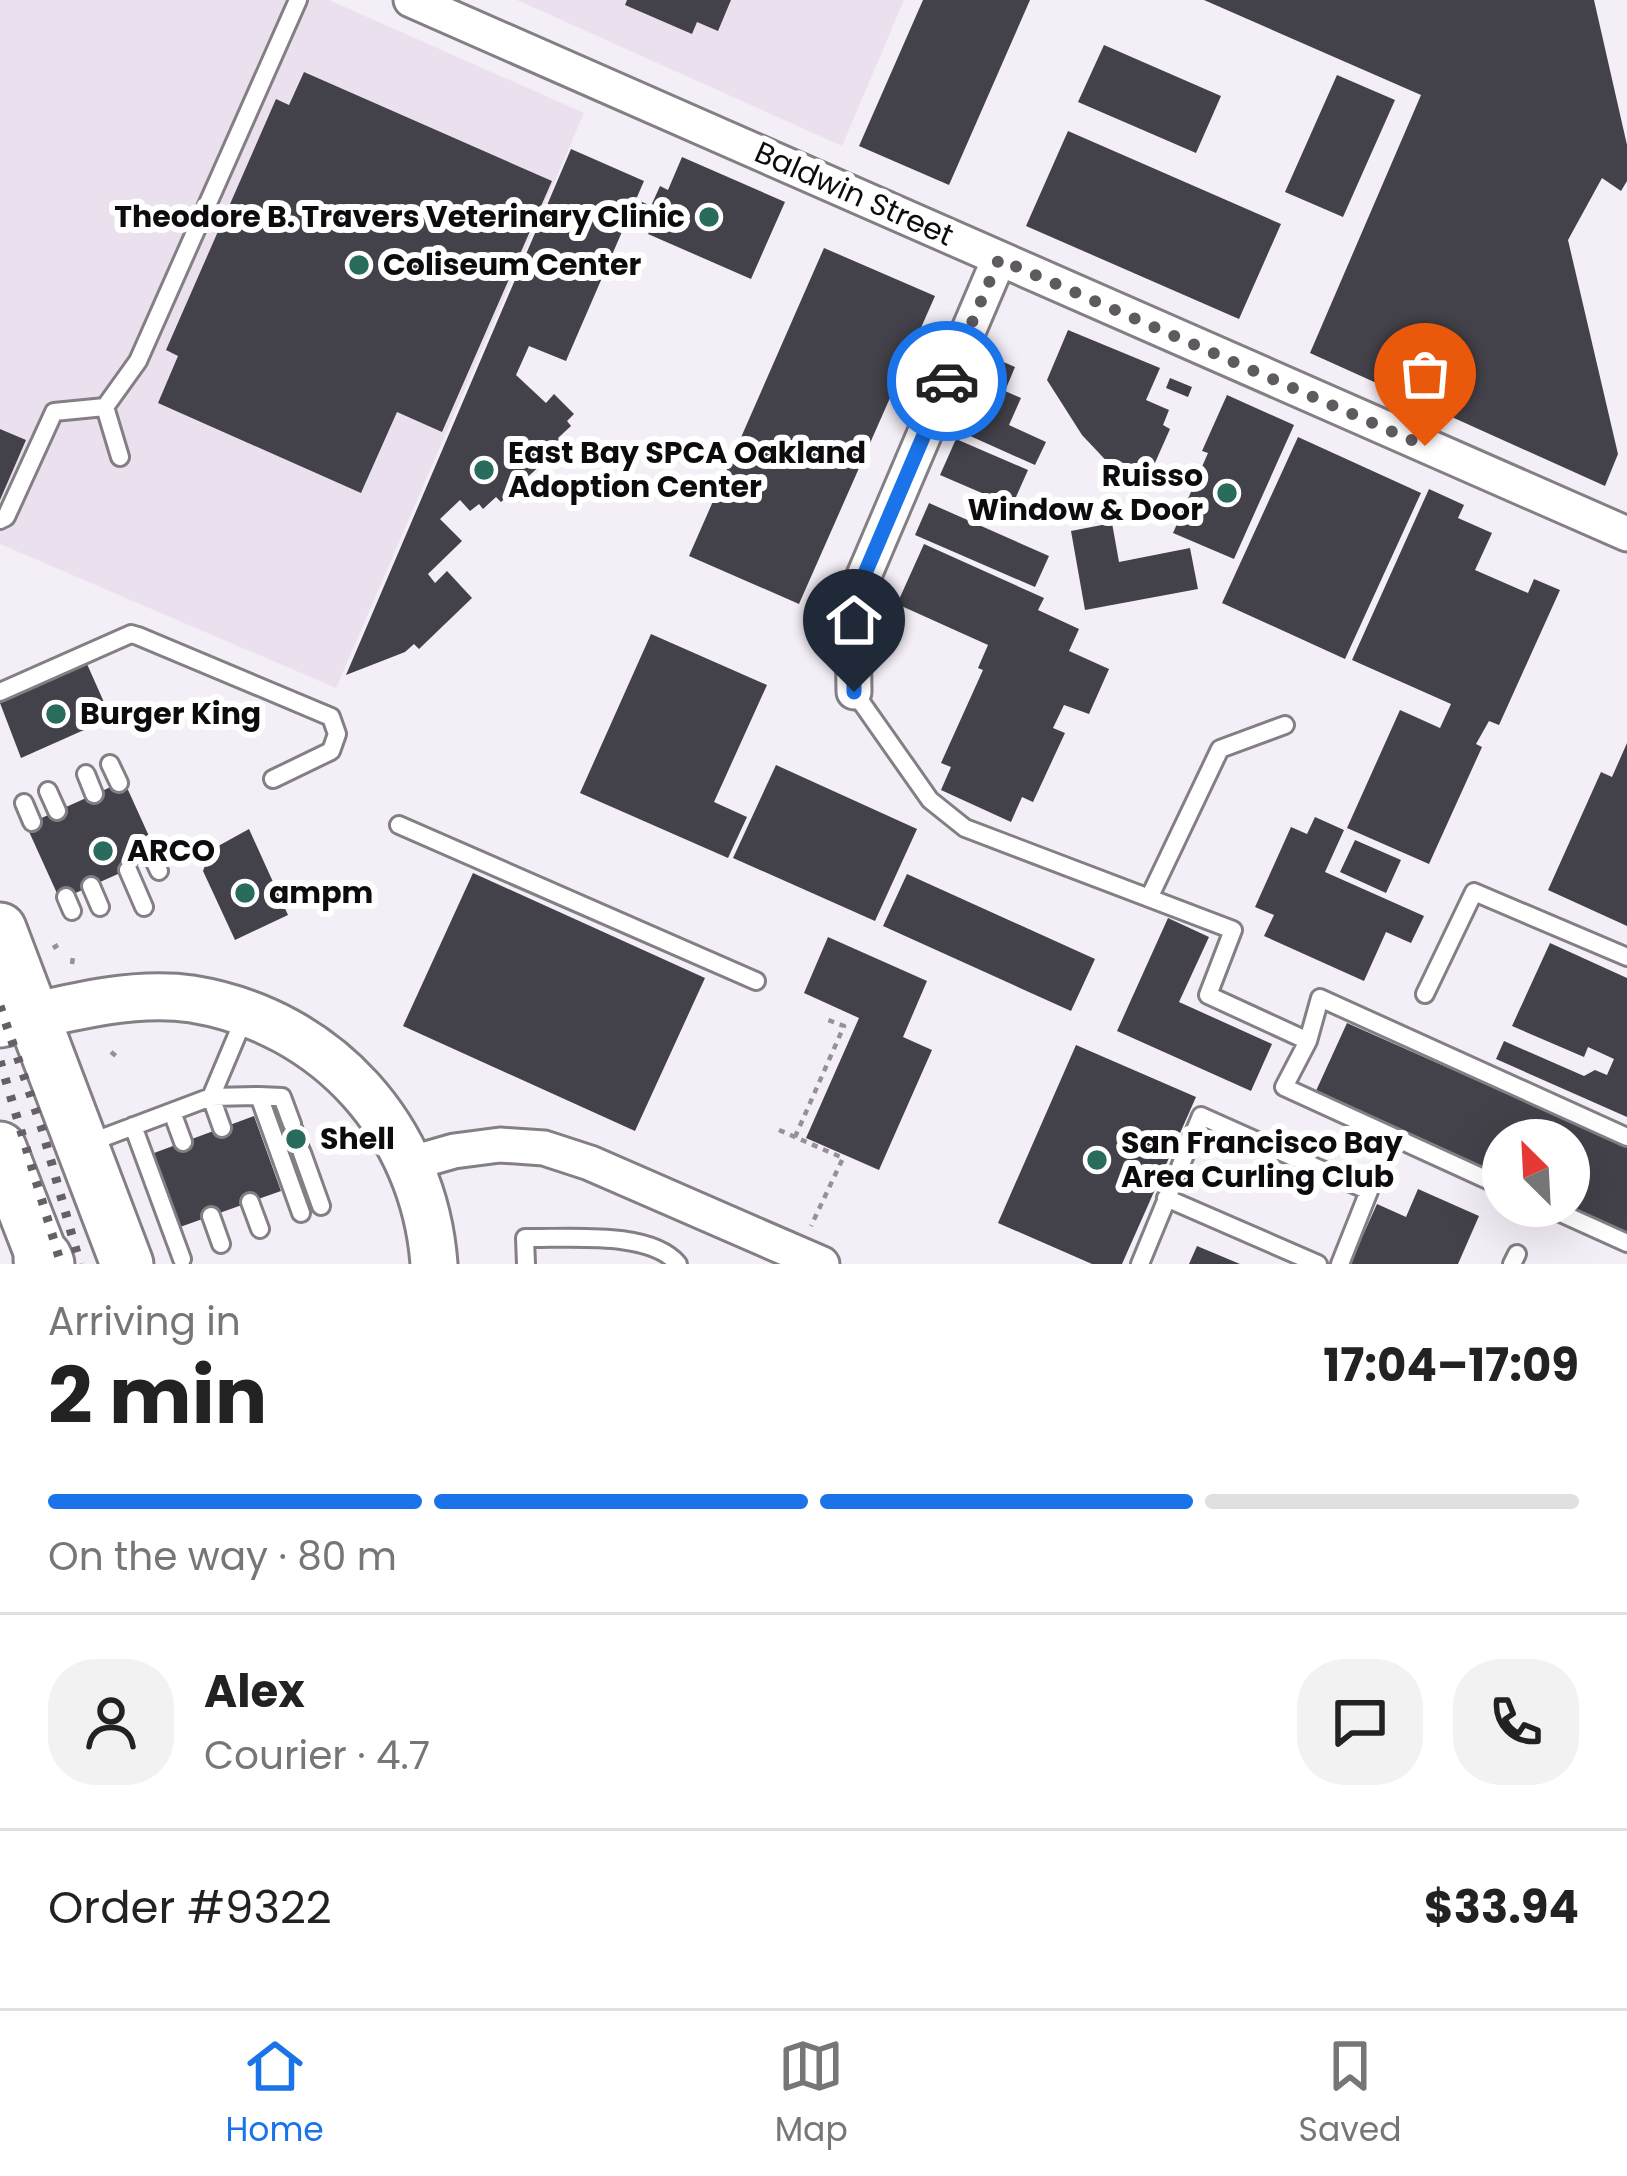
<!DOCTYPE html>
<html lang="en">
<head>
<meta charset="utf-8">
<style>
	body { margin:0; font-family:Poppins,sans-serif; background:#f2f2f2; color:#222; height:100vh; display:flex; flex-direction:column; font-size:45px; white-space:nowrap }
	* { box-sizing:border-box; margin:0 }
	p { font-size:39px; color:#767676 }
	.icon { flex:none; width:66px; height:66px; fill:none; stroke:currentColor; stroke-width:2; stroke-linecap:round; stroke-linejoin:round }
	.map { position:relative; height:1264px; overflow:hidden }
	.sheet { display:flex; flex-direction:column; background:#fff; flex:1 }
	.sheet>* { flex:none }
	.needle { width:78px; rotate:336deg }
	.buttons { position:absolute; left:1482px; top:1119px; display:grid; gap:24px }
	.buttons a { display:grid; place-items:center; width:108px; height:108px; border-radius:50%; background:#fff; box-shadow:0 12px 48px #0002; font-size:60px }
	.pin { position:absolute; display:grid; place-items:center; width:102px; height:102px; color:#fff; margin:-123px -51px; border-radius:50% 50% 50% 0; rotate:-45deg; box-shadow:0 0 12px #0007 }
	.pin .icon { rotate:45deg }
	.courier { position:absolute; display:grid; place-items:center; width:120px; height:120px; margin:-60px; border:9px solid #1a73e8; border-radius:50%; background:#fff; color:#222; box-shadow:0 3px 15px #0007 }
	.headline em { font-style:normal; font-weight:700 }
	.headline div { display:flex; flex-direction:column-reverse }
	.headline { display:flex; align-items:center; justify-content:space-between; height:204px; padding:0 48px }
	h1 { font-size:78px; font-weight:700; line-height:90px }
	.bar { display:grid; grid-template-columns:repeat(4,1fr); gap:18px 12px; align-content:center; height:144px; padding:0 48px }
	.bar i { height:15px; border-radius:9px; background:#e0e0e0 }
	.bar .active { background:#1a73e8 }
	.bar p { grid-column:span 4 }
	.line { display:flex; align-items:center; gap:30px; padding:0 48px; border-top:3px solid #e0e0e0 }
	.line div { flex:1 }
	.round { display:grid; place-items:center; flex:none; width:126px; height:126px; border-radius:48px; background:#f2f2f2 }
	.tab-bar { display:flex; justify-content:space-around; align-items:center; height:168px; border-top:3px solid #e0e0e0; background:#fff; font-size:33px; color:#767676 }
	.tab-bar a { display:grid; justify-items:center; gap:6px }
	.tab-bar .active { color:#1a73e8 }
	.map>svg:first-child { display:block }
</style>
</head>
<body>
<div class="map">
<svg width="1627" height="1264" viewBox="0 0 1627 1264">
	<rect width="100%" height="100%" fill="#f4eef6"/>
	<path fill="#ebe1ee" d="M0,0H329L584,113L336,688L0,544Z
		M517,0H904L842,146Z"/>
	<path fill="#43424a" d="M627,0H731L718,31L697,22L692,34L625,5Z
		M923,0H1030L949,185L859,146Z
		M1204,0H1594L1627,145V181L1621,191L1602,178L1568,240L1618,454L1605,486L1310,353L1421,95Z
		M1104,45L1221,96L1196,153L1078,102Z
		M304,72L552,181L442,432L397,412L361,493L158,403L178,356L166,350L276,99L289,105Z
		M1337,75L1395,100L1343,217L1285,192Z
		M1068,131L1281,224L1239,319L1026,226Z
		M571,149L644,181L566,361L529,346L516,375L546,403L554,394L574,414L567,421L571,426L558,438L563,444L501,502L496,497L483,509L479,504L470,511L460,500L440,519L462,541L428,574L435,583L447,571L472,598L419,649L414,644L405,652L346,675Z
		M682,157L785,202L751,279L648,234L652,227L634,214L640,201L651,206L660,186L668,190Z
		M824,248L935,296L799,604L689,556Z
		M1068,330L1160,368L1146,400L1169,410L1163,425L1170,429L1146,483L1115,470L1082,435L1047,380Z
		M992,357L1015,367L1005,391L1021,398L1009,425L1046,442L1035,465L959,431Z
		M1170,378L1192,387L1188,397L1166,388Z
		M1227,395L1294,425L1234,559L1173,533L1208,453L1202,451Z
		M0,429L26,440L0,500Z
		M1298,437L1421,493L1345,659L1222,603Z
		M956,439L1028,470L1012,506L940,475Z
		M1429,489L1464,505L1458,518L1492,533L1475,570L1528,593L1534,579L1560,590L1499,725L1489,721L1476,744L1482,747L1429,864L1347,828L1400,710L1440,728L1451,704L1352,660Z
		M929,503L1049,556L1035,587L915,535Z
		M1112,523L1119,562L1190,548L1198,589L1085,610L1071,531Z
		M924,544L1044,598L1038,610L1079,629L1069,651L1109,669L1089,714L1064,705L1053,728L1065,733L1033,802L1022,797L1011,822L941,790L951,767L941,763L983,670L978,668L988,645L897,604Z
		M651,634L767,685L714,802L747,817L728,858L580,793Z
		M87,664L111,718L21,758L0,703Z
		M1627,743V926L1548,890L1601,772L1612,777Z
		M776,765L917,829L875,921L733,858Z
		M124,781L158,856L60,900L26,825Z
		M1315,817L1344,830L1325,872L1424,916L1411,943L1386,932L1364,981L1264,936L1274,915L1255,907L1291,827L1307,834Z
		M249,829L288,915L235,940L203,871L211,850Z
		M1355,840L1401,860L1386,893L1340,872Z
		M473,873L705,978L635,1131L403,1026Z
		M907,874L1095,959L1071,1011L883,926Z
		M1168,918L1209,937L1179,1002L1272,1044L1251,1091L1117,1031Z
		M828,937L927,981L903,1037L932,1050L879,1170L806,1138L859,1018L804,993Z
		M1550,943L1627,978V1117L1496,1059L1504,1041L1584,1076L1595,1070L1607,1075L1614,1059L1588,1047L1584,1057L1512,1026Z
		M1347,1023L1627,1147V1232L1569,1207V1140H1503V1177L1315,1093Z
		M1076,1045L1196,1097L1122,1264H1092L998,1223Z
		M254,1116L281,1191L180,1227L154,1153Z
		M302,1121L312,1150L290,1157L281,1128Z
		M1418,1189L1479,1216L1458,1264H1350L1377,1204L1406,1217Z
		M1197,1246L1240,1264H1189Z"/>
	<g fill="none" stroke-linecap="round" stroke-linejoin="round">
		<g stroke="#847e85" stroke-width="22">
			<path id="lane" d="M105,407L120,457
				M0,520L6,517L54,412L105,407L138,361L298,0
				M0,692L131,634L138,636L331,717L337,734L331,751L273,779
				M854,692L930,800L965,828L1149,898
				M1285,725L1220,749L1149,898L1233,930L1208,995L1308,1041
				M110,764L119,783
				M86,774L94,794
				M48,791L57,811
				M24,803L32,822
				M399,825L756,981
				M153,858L159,871
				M128,870L144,907
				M91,886L100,907
				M66,897L72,911
				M1425,994L1474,892L1627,957
				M259,1096L282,1097L292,1124
				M172,1112L183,1142
				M133,1126L182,1259
				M222,1128L211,1097L259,1096L301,1213
				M89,1143L211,1097L246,1014
				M302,1153L321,1206
				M1503,1187L1284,1087L1308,1041L1320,998L1627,1137
				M1166,1198L1318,1264
				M250,1202L260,1229
				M1545,1206L1627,1243
				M211,1216L221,1244
				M526,1264L525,1238C567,1239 650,1230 678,1264
				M1140,1264L1201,1116L1369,1191L1340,1264
				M1512,1264L1517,1254"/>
		</g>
		<g stroke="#847e85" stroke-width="39">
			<path id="street" d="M411,0L1627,534
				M854,692L853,618L863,578L999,259
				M412,1163L454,1151L500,1145L544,1148L590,1163L822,1264"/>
		</g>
		<g stroke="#847e85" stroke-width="51">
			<path id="secondary" d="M0,1024C60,1010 130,990 192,999C327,1021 424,1129 434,1264"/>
		</g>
		<g stroke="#847e85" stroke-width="57">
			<path id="primary" d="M0,929L127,1264
				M0,1148L45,1264"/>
		</g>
		<g stroke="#847e85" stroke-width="63">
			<path id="highway" d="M43,1259L45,1264"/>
		</g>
		<path stroke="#969197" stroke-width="4.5" stroke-dasharray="6 6" stroke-linecap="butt" d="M53,948L58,945
			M72,964L73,957
			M111,1052L116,1056
			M779,1130L843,1158L811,1226
			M795,1137L844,1026L828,1020"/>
		<use href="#lane" stroke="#fff" stroke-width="16"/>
		<use href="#street" stroke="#fff" stroke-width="33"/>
		<use href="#secondary" stroke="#fff" stroke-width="45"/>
		<use href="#primary" stroke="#fff" stroke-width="51"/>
		<use href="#highway" stroke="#fff" stroke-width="57"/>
		<path stroke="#646065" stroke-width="9" stroke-dasharray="6 12" stroke-linecap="butt" d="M0,1006L42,1129L80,1264
			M0,1061L61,1264"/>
	</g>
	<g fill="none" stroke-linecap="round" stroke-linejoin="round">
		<path stroke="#5e5a5f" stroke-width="12" stroke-dasharray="0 21.6" d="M947,381L999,259L1425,446"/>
		<path stroke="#1a73e8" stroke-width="15" d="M854,692V618L863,578L947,381"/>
	</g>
	<g fill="#2a6c5c" stroke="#fff" stroke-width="4.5">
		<circle cx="709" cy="217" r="12"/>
		<circle cx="359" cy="265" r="12"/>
		<circle cx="484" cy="470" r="12"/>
		<circle cx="1227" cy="493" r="12"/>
		<circle cx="56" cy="714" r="12"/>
		<circle cx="103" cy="851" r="12"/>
		<circle cx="245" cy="893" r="12"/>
		<circle cx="296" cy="1139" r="12"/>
		<circle cx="1097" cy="1160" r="12"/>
	</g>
	<g text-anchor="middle" stroke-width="12" stroke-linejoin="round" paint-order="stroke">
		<g font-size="30" fill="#0d0b0e" stroke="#fff">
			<text transform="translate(854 194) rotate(24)" y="10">Baldwin Street</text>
		</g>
		<g font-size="30" font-weight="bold" fill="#0d0b0e" stroke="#fff" text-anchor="start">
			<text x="685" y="227" text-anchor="end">Theodore B. Travers Veterinary Clinic</text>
			<text x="383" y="275">Coliseum Center</text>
			<text x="508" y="463">East Bay SPCA Oakland<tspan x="508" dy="34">Adoption Center</tspan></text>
			<text x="1203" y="486" text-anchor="end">Ruisso<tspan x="1203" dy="34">Window &amp; Door</tspan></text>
			<text x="80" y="724">Burger King</text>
			<text x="127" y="861">ARCO</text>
			<text x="269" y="903">ampm</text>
			<text x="320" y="1149">Shell</text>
			<text x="1121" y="1153">San Francisco Bay<tspan x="1121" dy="34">Area Curling Club</tspan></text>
		</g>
	</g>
</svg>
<div class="buttons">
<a><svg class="needle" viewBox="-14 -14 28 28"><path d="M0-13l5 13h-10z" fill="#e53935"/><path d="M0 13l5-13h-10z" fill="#767676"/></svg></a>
</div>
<div class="pin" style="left:1425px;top:446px;background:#ea580c"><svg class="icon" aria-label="bag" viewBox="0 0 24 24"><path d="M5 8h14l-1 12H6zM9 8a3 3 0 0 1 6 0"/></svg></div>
<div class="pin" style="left:854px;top:692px;background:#1f2937"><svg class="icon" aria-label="home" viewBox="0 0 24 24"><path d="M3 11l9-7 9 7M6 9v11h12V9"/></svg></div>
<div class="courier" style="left:947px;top:381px"><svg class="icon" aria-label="car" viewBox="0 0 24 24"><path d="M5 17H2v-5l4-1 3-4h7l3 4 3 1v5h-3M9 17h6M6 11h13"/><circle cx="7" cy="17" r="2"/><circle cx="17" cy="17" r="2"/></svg></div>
</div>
<section class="sheet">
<div class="headline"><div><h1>2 min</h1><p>Arriving in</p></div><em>17:04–17:09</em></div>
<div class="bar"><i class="active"></i><i class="active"></i><i class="active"></i><i></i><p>On the way · 80 m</p></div>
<div class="line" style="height:216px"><a class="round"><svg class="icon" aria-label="person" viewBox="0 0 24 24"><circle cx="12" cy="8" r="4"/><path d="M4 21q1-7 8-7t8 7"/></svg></a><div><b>Alex</b><p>Courier · 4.7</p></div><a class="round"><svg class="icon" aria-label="chat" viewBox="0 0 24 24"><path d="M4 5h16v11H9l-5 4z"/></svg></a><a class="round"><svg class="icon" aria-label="phone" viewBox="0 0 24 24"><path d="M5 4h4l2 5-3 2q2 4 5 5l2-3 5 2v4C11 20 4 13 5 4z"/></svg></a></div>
<div class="line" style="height:156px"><div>Order #9322</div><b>$33.94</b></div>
</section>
<nav class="tab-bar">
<a class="active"><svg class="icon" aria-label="home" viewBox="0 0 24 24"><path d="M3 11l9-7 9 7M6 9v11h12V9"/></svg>Home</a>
<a><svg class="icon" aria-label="map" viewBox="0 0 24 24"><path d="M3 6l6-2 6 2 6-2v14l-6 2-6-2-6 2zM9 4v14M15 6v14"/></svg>Map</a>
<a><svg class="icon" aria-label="saved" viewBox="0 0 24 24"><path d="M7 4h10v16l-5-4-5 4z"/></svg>Saved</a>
</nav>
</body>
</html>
